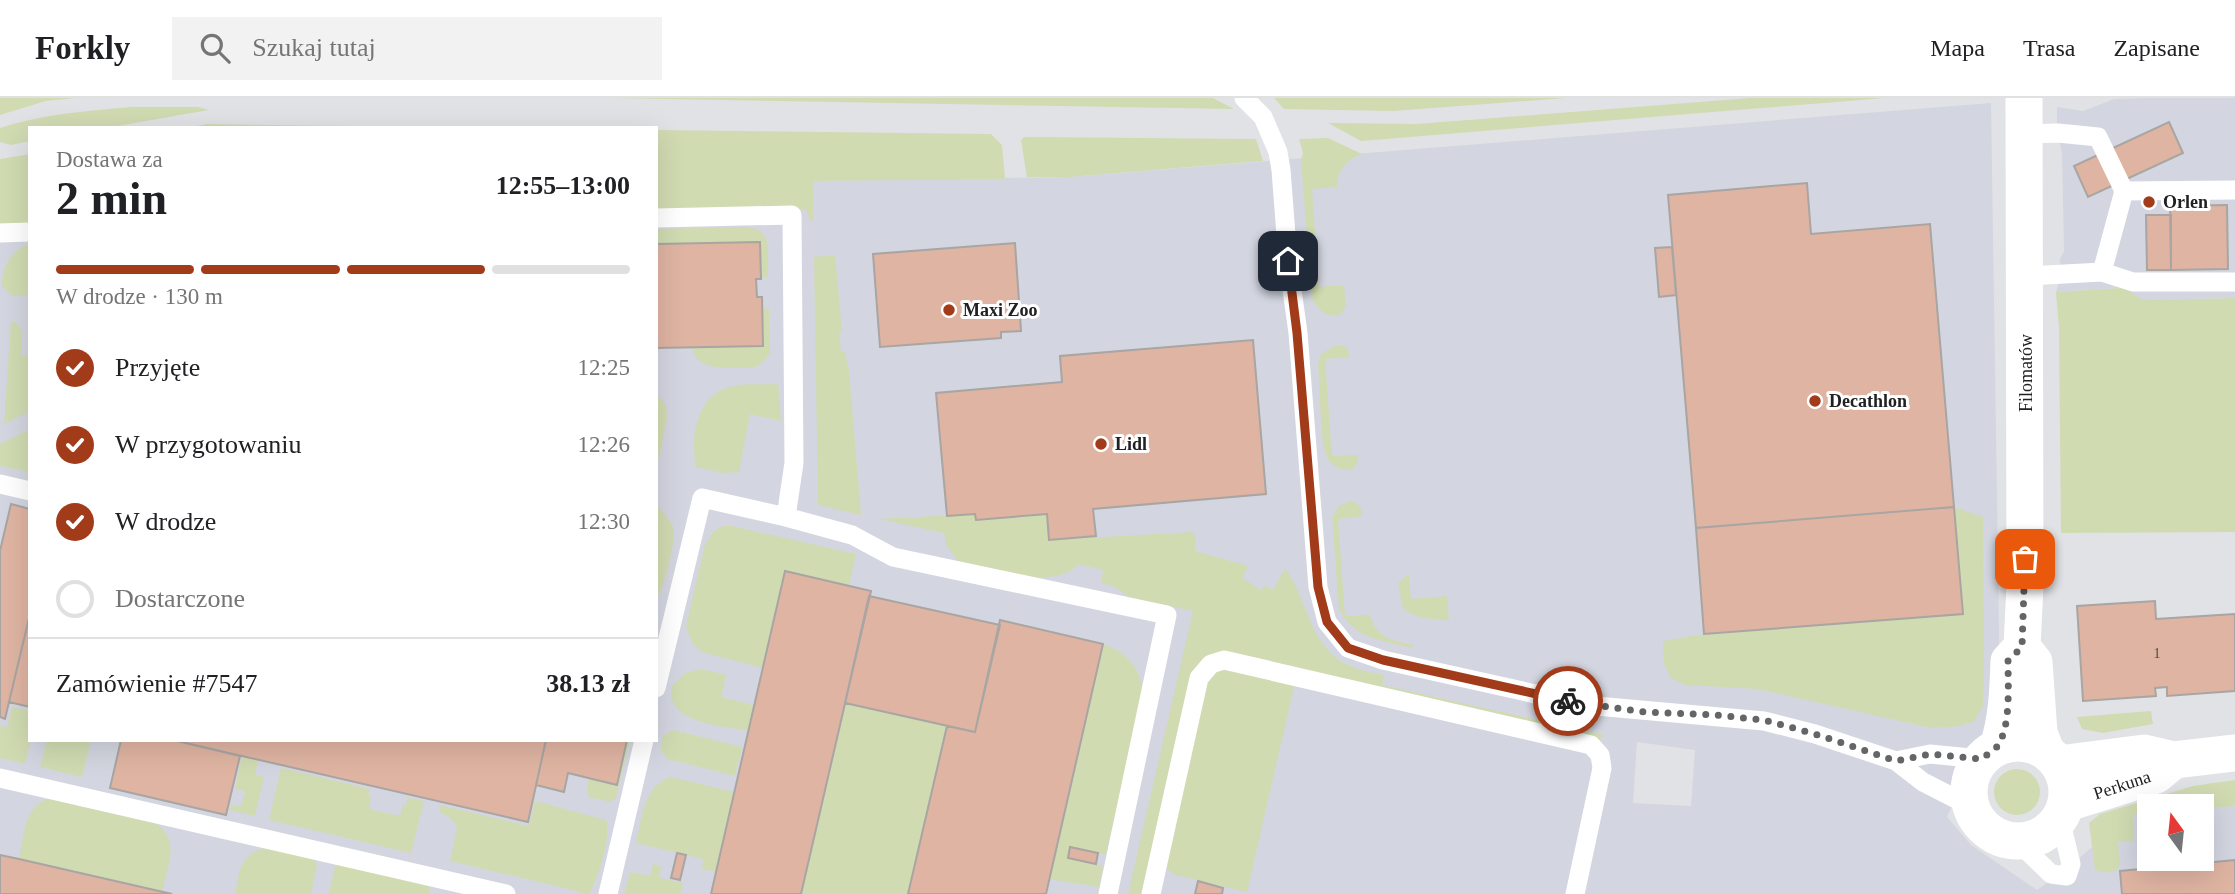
<!DOCTYPE html>
<html lang="pl">
<head>
<meta charset="utf-8">
<style>
	body { margin:0; font-family:"Times New Roman",serif; background:#f2f2f2; color:#202124; height:100vh; display:flex; flex-direction:column; font-size:26px; white-space:nowrap }
	* { box-sizing:border-box; margin:0 }
	p { font-size:23px; color:#757577 }
	.icon { flex:none; width:38px; height:38px; fill:none; stroke:currentColor; stroke-width:2; stroke-linecap:round; stroke-linejoin:round }
	.map { position:relative; flex:1; overflow:hidden }
	.side { position:absolute; left:28px; top:28px; width:630px; height:616px; display:flex; flex-direction:column; background:#fff; border-radius:0px; box-shadow:0 7px 28px #0002 }
	.side>* { flex:none }
	.needle { width:46px; rotate:345deg }
	.fabs { position:absolute; left:2137px; top:696px; display:grid; gap:14px }
	.fabs a { display:grid; place-items:center; width:77px; height:77px; border-radius:0px; background:#fff; box-shadow:0 7px 28px #0002; font-size:35px }
	.pin { position:absolute; display:grid; place-items:center; width:60px; height:60px; color:#fff; margin:-30px; border-radius:14px; box-shadow:0 4px 10px #0006 }
	.courier { position:absolute; display:grid; place-items:center; width:70px; height:70px; margin:-35px; border:5px solid #a23b1a; border-radius:50%; background:#fff; color:#222; box-shadow:0 2px 9px #0007 }
	.headline em { font-style:normal; font-weight:800 }
	.headline div { display:flex; flex-direction:column-reverse }
	.headline { display:flex; align-items:center; justify-content:space-between; height:119px; padding:0 28px }
	h1 { font-size:46px; font-weight:800; line-height:52px }
	.bar { display:grid; grid-template-columns:repeat(4,1fr); gap:10px 7px; align-content:center; height:84px; padding:0 28px }
	.bar i { height:9px; border-radius:5px; background:#e0e0e0 }
	.bar .on { background:#a23b1a }
	.bar p { grid-column:span 4 }
	.line { display:flex; align-items:center; gap:18px; padding:0 28px; border-top:2px solid #e0e0e0 }
	.line div { flex:1 }
	ol { padding:0 28px; list-style:none }
	li { display:flex; align-items:center; gap:21px; height:77px }
	li p { margin-inline-start:auto }
	li .icon { padding:7px; border-radius:50%; background:#a23b1a; color:#fff; stroke-width:4 }
	li:last-child { color:#757577 }
	li i { width:38px; height:38px; border:4px solid #e0e0e0; border-radius:50% }
	header { display:flex; align-items:center; gap:42px; box-sizing:border-box; height:98px; padding:0 35px; background:#fff; border-bottom:2px solid #e0e0e0 }
	header strong { font-size:33px }
	nav { display:flex; gap:38px; margin-inline-start:auto; font-size:24px }
	.search { width:490px; height:63px; background:#f2f2f2; display:flex; align-items:center; gap:18px; box-sizing:border-box; padding:0 24px; border-radius:0px; color:#757577; font-size:26px }
	.map>svg:first-child { display:block }
</style>
</head>
<body>
<header>
<strong>Forkly</strong>
<div class="search"><svg class="icon" aria-label="search" viewBox="0 0 24 24"><circle cx="10" cy="10" r="6"/><path d="M15 15l6 6"/></svg>Szukaj tutaj</div>
<nav><a>Mapa</a><a>Trasa</a><a>Zapisane</a></nav>
</header>
<div class="map">
<svg width="2235" height="796" viewBox="0 0 2235 796">
	<rect width="100%" height="100%" fill="#e1e2e5"/>
	<path fill="#d3d6e0" fill-rule="evenodd" d="M2145,0H2235V200L2147,202L2141,201L2121,190L2056,194L2061,177L2060,161L2064,153L2062,56L2060,45L2057,44V9L2083,13L2114,1Z
		M1991,5L2000,601L1947,719L1971,747L2037,792L2064,773L2099,743L2110,718L2149,715V761H2202V709L2235,706V796H0V95H30V642H656V85L1069,79ZM1637,644L1695,652L1691,708L1633,705Z"/>
	<path fill="#d0dbb2" d="M0,0H76L46,3L0,17Z
		M611,0H1213L1234,11Z
		M1274,0H1566L1393,13L1284,11Z
		M1750,0H1885L1361,43L1328,25L1417,26Z
		M131,9H198L209,12L106,30H30V43L11,47L0,44V30C42,16 87,13 131,9Z
		M207,26L502,30H186Z
		M656,32L991,36L1002,47L1005,81L813,83V123L810,122L806,111L656,112Z
		M1024,39L1256,41L1263,63L1069,79H1027L1021,42Z
		M1328,40L1362,56C1346,62 1337,72 1337,89L1312,91L1319,189L1344,187L1346,208L1340,217C1326,220 1318,212 1312,200L1301,62L1303,55L1299,41Z
		M30,56V125H0V61Z
		M745,129C775,131 767,156 768,179L756,181L656,154V131Z
		M30,145V197L12,198L2,188C2,167 11,153 30,145Z
		M835,157L842,233L839,234L841,254H845L849,273L861,417L818,407L814,159Z
		M2121,190C2132,192 2136,201 2147,202L2235,200V434L2061,435L2059,230L2056,194Z
		M757,209L769,211L770,256C766,260 763,265 758,268C751,271 743,270 735,270C713,270 691,269 691,241Z
		M11,224H15L21,231L22,257H30V313L4,326Z
		M1336,247L1347,249L1350,259L1325,261L1332,358L1358,357L1357,366L1353,371C1342,374 1331,369 1326,357C1320,342 1320,287 1318,267L1321,256Z
		M778,286L781,323L750,316L739,374L723,375L696,369C690,339 696,295 734,288C748,285 764,287 778,286Z
		M656,296L666,307L667,319L659,361L656,359Z
		M30,331V374L0,368V346Z
		M1351,403C1359,405 1362,410 1362,418L1338,421L1345,518L1370,517C1376,540 1392,542 1413,547V550C1383,543 1353,541 1339,510L1332,419L1339,408Z
		M656,406C662,413 669,421 673,429C677,442 664,490 656,502Z
		M1954,409L1983,419L1984,583L1983,607L1975,623L1960,628L1931,630L1758,591L1685,587L1671,580L1664,566L1663,543L1704,536L1963,516Z
		M975,416L976,422L1047,416L1050,442L1193,434L1196,442L1195,453L1248,468L1242,480L1261,492L1265,488L1273,492L1285,470C1307,500 1308,542 1342,564C1353,571 1370,574 1384,577L1382,587L1604,637L1598,643L1214,557L1142,796H1128L1193,513L1129,499L1113,488L1101,485L1103,472L1079,466C1052,494 992,470 958,463L946,447L944,435L879,421Z
		M723,428H732L856,456L849,488L785,474L763,570L702,554L692,545L686,528L705,447L714,433Z
		M1409,476L1411,501L1447,498L1449,522C1434,522 1415,520 1403,511L1398,485Z
		M1103,546C1126,554 1140,569 1143,593L1106,757L1070,750L1068,760L1103,768L1099,789L1049,781Z
		M702,571L726,577L721,599L754,607L748,633C722,627 664,626 672,588L685,575Z
		M1223,571L1292,586L1294,589L1247,794L1176,777L1167,771L1165,763L1206,584L1214,574Z
		M845,605L947,628L908,796H801Z
		M12,609L30,613L31,642L25,666L0,660V628L7,629Z
		M2151,613L2153,626L2103,635L2082,631L2077,619Z
		M673,632L742,649L735,678L668,661L660,651L663,638Z
		M47,642H91L82,679L40,669Z
		M627,642H630L616,700L610,704L589,699L587,694L589,680L617,686Z
		M242,658L258,662L255,677L264,679L255,718L230,712L231,706L241,708L245,693L235,691Z
		M281,670L370,691L368,698L371,699L369,711L400,718L403,707L406,708L408,700L424,703L411,755L269,722Z
		M1994 694a23 23 0 1 1 46 0a23 23 0 1 1-46 0Z
		M671,679L734,694L716,774L702,771L703,761L636,745C642,721 643,687 671,679Z
		M2235,682V708L2202,711V709H2149V715L2133,717L2134,743L2118,744L2120,768C2112,777 2105,775 2095,772L2089,725L2100,716L2193,688Z
		M52,700L152,723C182,740 168,766 162,794L19,761C24,738 24,705 52,700Z
		M535,703L606,722C612,737 598,781 589,796L450,763L457,730L452,721L440,714L439,707L529,728Z
		M265,750L313,759L317,767L311,796H235C240,773 239,757 265,750Z
		M653,766L661,768L659,780L683,785L680,796H624L630,774L650,778Z
		M341,767L429,787V796H329L335,768Z"/>
	<path fill="#dfb4a2" stroke="#a8a5a3" stroke-width="2" d="M2169,24L2183,55L2088,99L2074,68Z
		M1807,85L1811,136L1930,126L1954,409L1696,430L1668,97Z
		M2227,107L2228,171L2171,172L2170,108Z
		M2146,117H2171V172H2147Z
		M760,144L761,181H756L757,199H762L763,248L656,250V146Z
		M1015,145L1021,233L1001,234V240L880,249L873,156Z
		M1672,149L1676,197L1659,199L1655,150Z
		M1253,242L1266,396L1093,411L1096,438L1049,442L1047,416L976,422L975,416L947,418L936,295L1062,284L1060,258Z
		M11,406L30,411V516L5,621L0,619V453Z
		M1954,409L1963,516L1704,536L1696,430Z
		M785,473L871,493L801,796H711Z
		M869,498L1000,527L975,634L845,605Z
		M2155,503L2156,521L2235,516V593L2167,598V589L2155,590L2156,598L2083,603L2077,508Z
		M30,516V609L9,604Z
		M1000,522L1103,546L1046,796H908L947,628L975,634Z
		M121,642H173L240,658L226,717L110,690Z
		M173,642H546L528,724Z
		M546,642H627L617,687L568,675L564,694L536,687Z
		M1070,749L1098,755L1096,766L1068,760Z
		M677,755L686,757L680,782L671,780Z
		M0,757L19,761L172,796H0Z
		M2235,762V796H2122L2120,773Z
		M1198,783L1223,790L1222,796H1195Z"/>
	<g fill="none" stroke-linecap="round" stroke-linejoin="round">
		<path stroke="#fff" stroke-width="19" d="M1244,0L1263,19L1278,54L1281,72L1288,163L1298,235L1318,489L1327,524L1348,550L1383,562L1585,607L1764,623L1815,636L1896,663L1923,684L1970,708
			M2024,36L2058,35L2098,39L2124,93L2102,174L2026,178
			M2124,93L2235,92
			M656,120L792,117L794,365L786,419
			M0,135L30,134
			M2102,174L2133,184H2235
			M0,386L30,393
			M656,590L702,400L786,419L852,437L893,459L1167,517L1108,796
			M1896,663L1930,656L1981,661
			M0,680L506,796
			M2018,744L2051,776L2067,778L2071,766L2060,721
			M608,796L644,642
			M1151,796L1199,580L1211,566L1224,562L1591,647L1600,657L1602,670L1575,796"/>
		<path stroke="#fff" stroke-width="37" d="M2022,549L2034,564L2039,635L2046,653
			M1969 694a49 49 0 1 1 98 0a49 49 0 1 1-98 0Z
			M1998,649C2007,620 2008,593 2009,563L2022,549L2025,487L2024,0
			M2059,666L2144,655L2174,662L2235,655
			M2067,705L2156,677L2174,662"/>
	</g>
	<g fill="none" stroke-linecap="round" stroke-linejoin="round">
		<path stroke="#646567" stroke-width="7" stroke-dasharray="0 12.6" d="M1568,603L1644,614L1715,617L1764,622L1815,636L1896,663L1930,656L1981,661C1986,657 1995,653 1998,647C2011,628 2008,586 2008,563L2022,549L2025,461"/>
		<path stroke="#a23b1a" stroke-width="9" d="M1288,163L1297,235L1318,489L1327,524L1348,550L1383,562L1568,603"/>
	</g>
	<g fill="#a23b1a" stroke="#fff" stroke-width="2.5">
		<circle cx="2149" cy="104" r="7"/>
		<circle cx="949" cy="212" r="7"/>
		<circle cx="1815" cy="303" r="7"/>
		<circle cx="1101" cy="346" r="7"/>
	</g>
	<g text-anchor="middle" stroke-width="6" stroke-linejoin="round" paint-order="stroke">
		<g font-size="14" fill="#504643">
			<text x="2157" y="560">1</text>
		</g>
		<g font-size="18" font-weight="bold" fill="#212123" stroke="#fff" text-anchor="start">
			<text x="2163" y="110">Orlen</text>
			<text x="963" y="218">Maxi Zoo</text>
			<text x="1829" y="309">Decathlon</text>
			<text x="1115" y="352">Lidl</text>
		</g>
		<g font-size="18" fill="#212123" stroke="#fff">
			<text transform="translate(2026 275) rotate(-90)" y="6">Filomatów</text>
			<text transform="translate(2122 687) rotate(-18)" y="6">Perkuna</text>
		</g>
	</g>
</svg>
<div class="fabs">
<a><svg class="needle" viewBox="-14 -14 28 28"><path d="M0-13l5 13h-10z" fill="#e53935"/><path d="M0 13l5-13h-10z" fill="#757577"/></svg></a>
</div>
<div class="pin" style="left:2025px;top:461px;background:#ea580c"><svg class="icon" aria-label="bag" viewBox="0 0 24 24"><path d="M5 8h14l-1 12H6zM9 8a3 3 0 0 1 6 0"/></svg></div>
<div class="pin" style="left:1288px;top:163px;background:#1f2937"><svg class="icon" aria-label="home" viewBox="0 0 24 24"><path d="M3 11l9-7 9 7M6 9v11h12V9"/></svg></div>
<div class="courier" style="left:1568px;top:603px"><svg class="icon" aria-label="bike" viewBox="0 0 24 24"><circle cx="6" cy="16" r="4"/><circle cx="18" cy="16" r="4"/><path d="M6 16l4-8h5l3 8M10 8l3 8H6M13 5h3"/></svg></div>
<section class="side">
<div class="headline"><div><h1>2 min</h1><p>Dostawa za</p></div><em>12:55–13:00</em></div>
<div class="bar"><i class="on"></i><i class="on"></i><i class="on"></i><i></i><p>W drodze · 130 m</p></div>
<ol>
<li><svg class="icon" aria-label="check" viewBox="0 0 24 24"><path d="M5 12l5 5 9-10"/></svg>Przyjęte<p>12:25</p></li>
<li><svg class="icon" aria-label="check" viewBox="0 0 24 24"><path d="M5 12l5 5 9-10"/></svg>W przygotowaniu<p>12:26</p></li>
<li><svg class="icon" aria-label="check" viewBox="0 0 24 24"><path d="M5 12l5 5 9-10"/></svg>W drodze<p>12:30</p></li>
<li><i></i>Dostarczone</li>
</ol>
<div class="line" style="height:91px"><div>Zamówienie #7547</div><b>38.13 zł</b></div>
</section>
</div>
</body>
</html>
